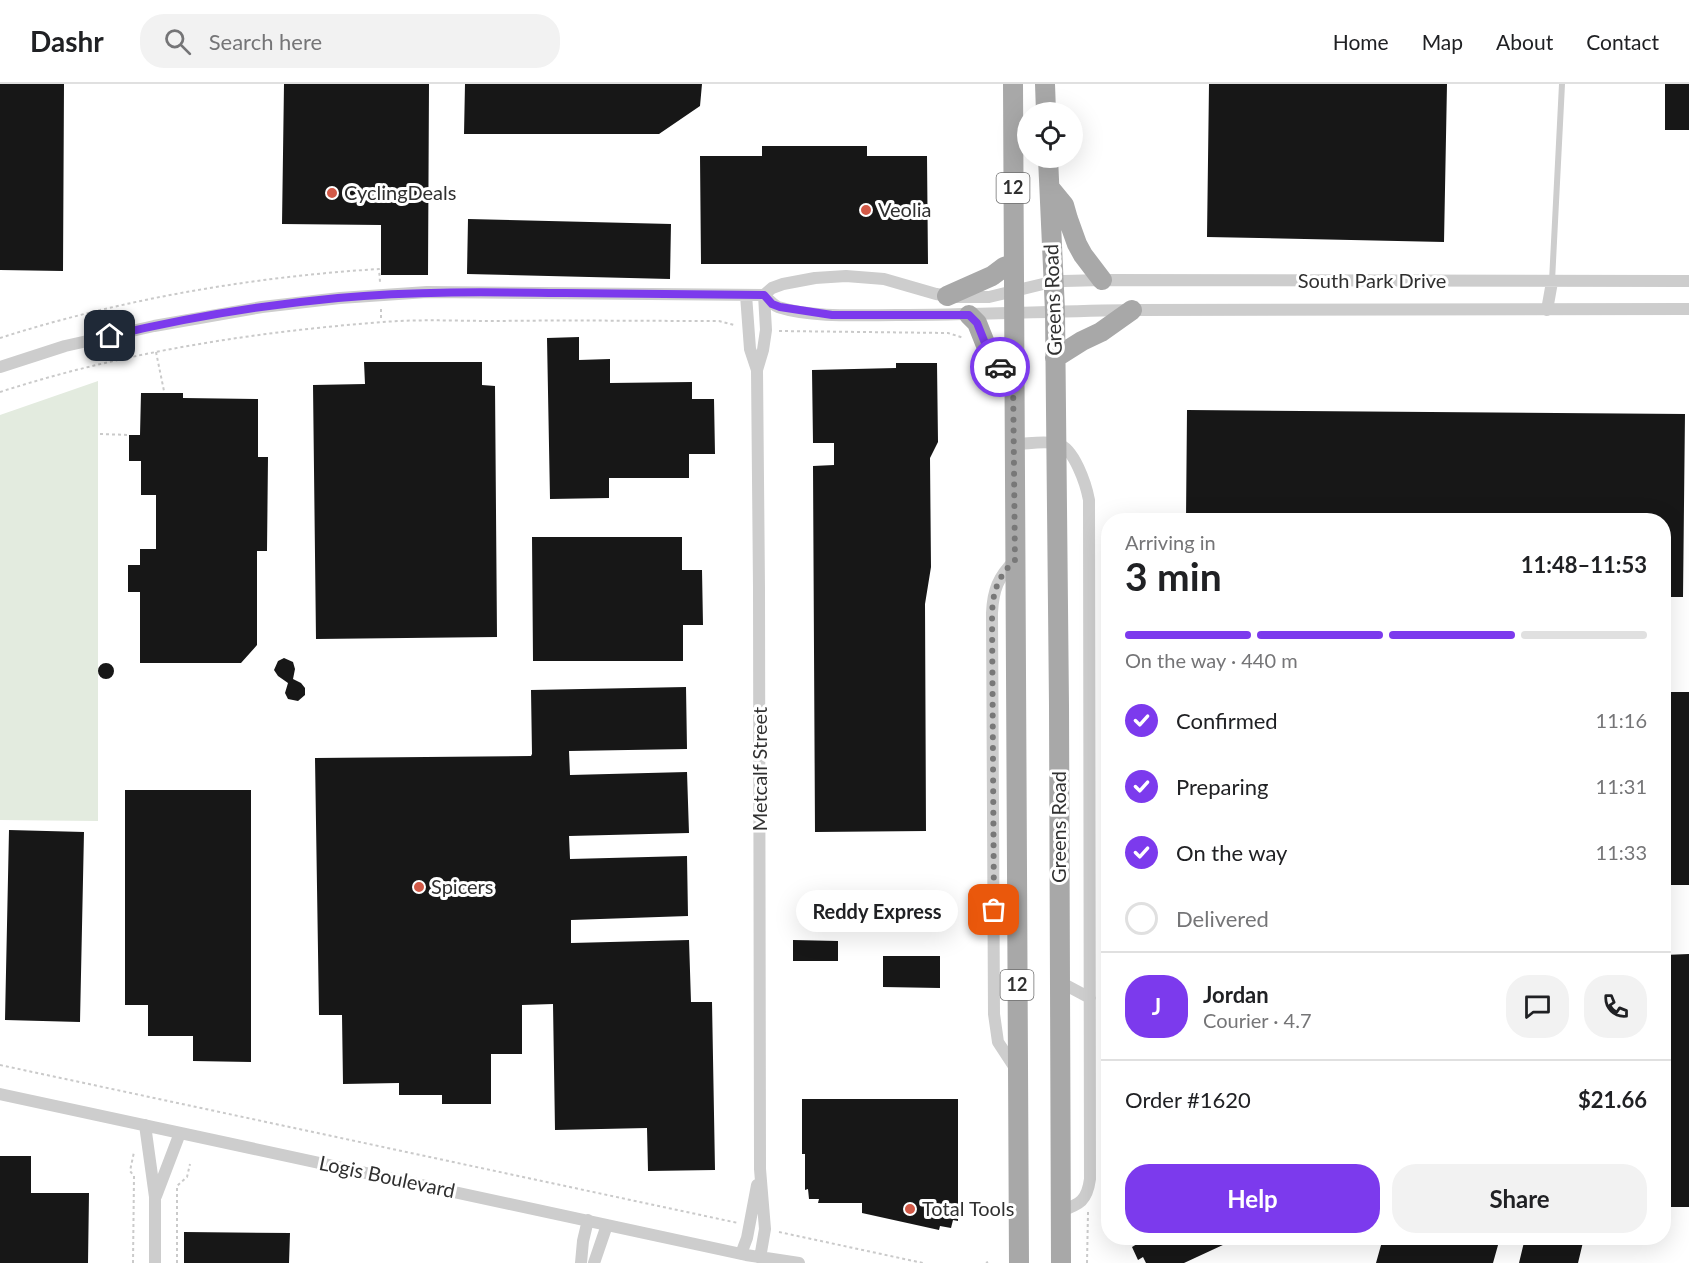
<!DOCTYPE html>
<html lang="en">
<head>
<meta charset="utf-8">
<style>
	body { margin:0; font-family:Lato,sans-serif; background:#f2f2f2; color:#202124; height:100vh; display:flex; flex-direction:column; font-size:22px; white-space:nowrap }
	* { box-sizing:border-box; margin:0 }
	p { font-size:20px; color:#757577 }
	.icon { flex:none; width:33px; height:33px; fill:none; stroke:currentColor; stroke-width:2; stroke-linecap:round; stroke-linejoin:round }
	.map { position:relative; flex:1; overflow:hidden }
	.panel { position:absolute; left:1101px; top:429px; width:570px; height:732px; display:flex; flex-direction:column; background:#fff; border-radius:24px; box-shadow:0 6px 24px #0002 }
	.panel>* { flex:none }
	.tools { position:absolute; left:1017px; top:18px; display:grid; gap:12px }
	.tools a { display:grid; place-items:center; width:66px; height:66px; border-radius:50%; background:#fff; box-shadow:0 6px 24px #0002; font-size:30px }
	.pin { position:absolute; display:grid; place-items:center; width:51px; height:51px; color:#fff; margin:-26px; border-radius:12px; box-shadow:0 3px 9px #0006 }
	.courier { position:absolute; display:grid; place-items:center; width:60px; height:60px; margin:-30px; border:4px solid #7c3aed; border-radius:50%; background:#fff; color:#222; box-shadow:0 2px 8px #0007 }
	.bubble { position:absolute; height:42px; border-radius:21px; background:#fff; box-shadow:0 6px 24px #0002; font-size:20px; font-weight:700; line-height:42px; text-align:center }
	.overview em { font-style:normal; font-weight:700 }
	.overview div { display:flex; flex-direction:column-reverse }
	.overview { display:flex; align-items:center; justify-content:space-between; height:102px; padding:0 24px }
	h1 { font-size:39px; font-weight:700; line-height:45px }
	.bar { display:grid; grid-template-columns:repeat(4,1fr); gap:9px 6px; align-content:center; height:72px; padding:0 24px }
	.bar i { height:8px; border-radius:4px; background:#e0e0e0 }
	.bar .current { background:#7c3aed }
	.bar p { grid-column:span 4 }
	.line { display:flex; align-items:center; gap:15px; padding:0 24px; border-top:2px solid #e0e0e0 }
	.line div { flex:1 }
	.round { display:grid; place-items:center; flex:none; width:63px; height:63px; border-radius:24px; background:#f2f2f2 }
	ol { padding:0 24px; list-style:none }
	li { display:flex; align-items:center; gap:18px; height:66px }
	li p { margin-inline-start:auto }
	li .icon { padding:6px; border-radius:50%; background:#7c3aed; color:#fff; stroke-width:4 }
	li:last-child { color:#757577 }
	li i { width:33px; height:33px; border:3px solid #e0e0e0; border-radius:50% }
	.primary-button { display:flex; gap:12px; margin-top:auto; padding:12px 24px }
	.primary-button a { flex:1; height:69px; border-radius:24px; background:#7c3aed; color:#fff; font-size:24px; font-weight:700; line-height:69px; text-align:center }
	.primary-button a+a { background:#f2f2f2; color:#202124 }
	header { display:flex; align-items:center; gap:36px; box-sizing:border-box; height:84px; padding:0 30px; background:#fff; border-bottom:2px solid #e0e0e0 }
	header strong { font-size:28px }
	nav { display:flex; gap:33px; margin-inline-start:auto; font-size:21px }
	.search { width:420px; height:54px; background:#f2f2f2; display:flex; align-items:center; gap:15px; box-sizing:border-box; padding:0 21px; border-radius:24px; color:#757577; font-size:22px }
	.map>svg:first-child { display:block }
</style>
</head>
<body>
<header>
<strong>Dashr</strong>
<div class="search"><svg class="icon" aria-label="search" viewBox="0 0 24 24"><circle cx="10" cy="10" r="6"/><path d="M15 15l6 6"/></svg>Search here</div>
<nav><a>Home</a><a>Map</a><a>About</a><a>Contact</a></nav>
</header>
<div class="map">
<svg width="1689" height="1179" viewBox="0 0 1689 1179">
	<rect width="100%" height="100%" fill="#fff"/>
	<path fill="#e3ebdf" d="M98,297V737L0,736V331Z"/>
	<path fill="#171717" d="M0,0H64L63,187L0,186Z
		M284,0H429L428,191H381V141L282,140Z
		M465,0H702L700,22L659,50H464Z
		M1209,0H1447L1444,158L1207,153Z
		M1665,0H1689V46H1665Z
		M762,62H867V72H927L928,180H701L700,72H762Z
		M468,135L671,140L670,195L467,190Z
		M579,253V276L610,275V299L692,298V315H714L715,370H689V394H609V414L550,415L547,254Z
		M364,278H482V301L495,302L497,553L316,555L313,301L365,300Z
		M896,279H937L938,358L930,374L931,483L925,520L926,747L815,748L813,382L834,381V359H813L812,286L896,284Z
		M141,309H183V314L258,315V373H268L267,467H257V561L241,579H140V508H128V481H140V465H156V411H141V377H129V351H140Z
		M1187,326L1685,330L1683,513H1664V436H1186Z
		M532,453H682V486H702L703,541H683V577H533Z
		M284,574L293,578L295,585L293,595L301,599L305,604V611L298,617L288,615L285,609L288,599L278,592L274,586L278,577Z
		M98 587a8 8 0 1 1 16 0a8 8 0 1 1-16 0Z
		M686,603L687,665L569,667L570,691L687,688L689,749L569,752L570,775L687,772L688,832L571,836V859L689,856L691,918H712L715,1086L648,1087L647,1044L555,1046L553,920L522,921V970H491V1020H442V1011H399V999L343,1000L342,931H319L315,674L531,672L532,670L531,606Z
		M1664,608H1689V801H1664Z
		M125,706H251V978L193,977V952H148V921H125Z
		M9,746L84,748L80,938L5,936Z
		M864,810H905V815H939L940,841H864L865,836H855V815H865Z
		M793,856L838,857V877H793Z
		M1689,870V1123H1664V871Z
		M883,872H940V904L883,903Z
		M802,1015H958V1137L953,1136L951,1144L940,1142L939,1146L862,1129V1119H818L819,1115H809L808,1105L805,1106V1070H802Z
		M0,1072H31V1109H89L88,1179H0Z
		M184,1148L290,1149L289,1179H184Z
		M1134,1154H1238L1184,1179H1146L1143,1173L1138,1176L1132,1163L1137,1160Z
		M1383,1154H1500L1493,1179H1376Z
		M1525,1154H1584L1578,1179H1519Z"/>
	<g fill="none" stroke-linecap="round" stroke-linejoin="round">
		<path stroke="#cacaca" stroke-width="2" stroke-dasharray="3 3" stroke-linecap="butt" d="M381,225V237
			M779,247L948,249L964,254
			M0,254C122,215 251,193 379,185L380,198
			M156,268L164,307
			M0,308C124,268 253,248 383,238C420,235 459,237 496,237C570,236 644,237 719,237L734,241
			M100,350L129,351
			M0,981L738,1139
			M779,1148L923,1179
			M133,1179L134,1092L130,1087L134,1068
			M177,1179V1102L187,1093L190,1080
			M986,1179L988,1178
			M1087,1179L1088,1128"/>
		<path stroke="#cdcdcd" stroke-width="6" d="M1552,197L1562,0"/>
		<path stroke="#cdcdcd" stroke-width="12" d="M746,211L750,265L757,286L759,504L760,1085L765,1145L760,1174
			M764,211C769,216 772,220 778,223C812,234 861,231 897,231C976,231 1054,227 1132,226L1689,225
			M1547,226L1552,198
			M0,283L65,262L154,242L262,223L340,214L427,208L764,211L772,204L783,200L815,194L846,192L884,195L936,210L957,213H989L1043,200L1064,197L1102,196L1689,197
			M757,286L763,266L766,246L764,211
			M1015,360C1027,360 1047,356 1058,360C1074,364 1086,400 1089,416L1090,1095C1087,1117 1080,1120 1061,1127
			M1015,476C998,493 993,506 992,529L994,930L998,958L1017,987
			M1060,898L1090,914
			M0,1010L746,1171L799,1179
			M145,1041L155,1113V1179
			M156,1112L180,1049
			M741,1170L747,1154L757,1101
			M581,1179L583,1157L588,1136
			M594,1179L607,1141"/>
		<path stroke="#a8a8a8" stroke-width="20" d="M1013,0L1019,1179
			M1045,0L1046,28
			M1048,74L1055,227L1059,621L1061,1179
			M1050,104L1064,121L1068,135L1077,160L1083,171L1102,196
			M947,212L992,192L1004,183L1013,180
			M969,231L977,239L993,279L1013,292
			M1055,274L1082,257L1101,248L1132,226"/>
	</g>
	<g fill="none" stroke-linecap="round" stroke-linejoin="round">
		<path stroke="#787878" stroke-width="6" stroke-dasharray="0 10.8" d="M994,826L992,530C993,506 998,493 1015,476L1013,292L1000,283"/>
		<path stroke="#7c3aed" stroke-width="8" d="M110,252C185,234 262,221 338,214C413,207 489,208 565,209C631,210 698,210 764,211L772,220L780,223L832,231H969L977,239L993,279L1000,283"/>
	</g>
	<g fill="#d25947" stroke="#fff" stroke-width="2">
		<circle cx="332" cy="109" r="6"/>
		<circle cx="866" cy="126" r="6"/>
		<circle cx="419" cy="803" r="6"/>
		<circle cx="910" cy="1125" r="6"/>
	</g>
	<g text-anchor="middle" stroke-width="6" stroke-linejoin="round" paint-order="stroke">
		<g fill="#fff" stroke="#6e6e6e" stroke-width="1.5">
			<rect x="996.5" y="89" width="33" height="30" rx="4.5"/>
			<rect x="1000.5" y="886" width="33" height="30" rx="4.5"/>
		</g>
		<g font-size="18" font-weight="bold" fill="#303030">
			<text x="1013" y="110">12</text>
			<text x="1017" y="907">12</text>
		</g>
		<g font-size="20" fill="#303030" stroke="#fff" text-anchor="start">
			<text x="344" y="116">CyclingDeals</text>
			<text x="878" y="133">Veolia</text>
			<text x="431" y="810">Spicers</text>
			<text x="922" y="1132">Total Tools</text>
		</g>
		<g font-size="20" fill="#303030" stroke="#fff">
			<text x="1372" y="204">South Park Drive</text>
			<text transform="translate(1053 216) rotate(-92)" y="7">Greens Road</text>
			<text transform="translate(760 685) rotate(-90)" y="7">Metcalf Street</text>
			<text transform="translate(1059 743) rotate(-90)" y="7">Greens Road</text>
			<text transform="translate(387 1093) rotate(12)" y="7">Logis Boulevard</text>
		</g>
	</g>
</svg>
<div class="tools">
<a><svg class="icon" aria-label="locate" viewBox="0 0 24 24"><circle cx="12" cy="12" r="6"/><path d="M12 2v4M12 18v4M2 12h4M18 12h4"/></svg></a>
</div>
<div class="pin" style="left:994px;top:826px;background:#ea580c"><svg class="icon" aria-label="bag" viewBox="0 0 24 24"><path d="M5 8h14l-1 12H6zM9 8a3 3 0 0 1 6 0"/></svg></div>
<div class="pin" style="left:110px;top:252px;background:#1f2937"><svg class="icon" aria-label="home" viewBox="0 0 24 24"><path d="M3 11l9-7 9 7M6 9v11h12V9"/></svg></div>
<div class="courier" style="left:1000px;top:283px"><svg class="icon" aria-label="car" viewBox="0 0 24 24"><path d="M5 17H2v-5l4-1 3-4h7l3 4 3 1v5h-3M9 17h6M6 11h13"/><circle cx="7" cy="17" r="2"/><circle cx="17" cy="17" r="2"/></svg></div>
<div class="bubble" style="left:796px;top:806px;width:162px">Reddy Express</div>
<section class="panel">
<div class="overview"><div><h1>3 min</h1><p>Arriving in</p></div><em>11:48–11:53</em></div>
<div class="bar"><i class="current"></i><i class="current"></i><i class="current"></i><i></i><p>On the way · 440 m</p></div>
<ol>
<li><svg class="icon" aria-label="check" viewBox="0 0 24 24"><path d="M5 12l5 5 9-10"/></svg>Confirmed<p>11:16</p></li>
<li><svg class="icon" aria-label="check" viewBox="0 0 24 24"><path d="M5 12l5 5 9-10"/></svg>Preparing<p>11:31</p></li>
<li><svg class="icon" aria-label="check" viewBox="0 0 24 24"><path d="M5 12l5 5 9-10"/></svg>On the way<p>11:33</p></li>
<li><i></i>Delivered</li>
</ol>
<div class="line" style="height:108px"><b class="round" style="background:#7c3aed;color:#fff">J</b><div><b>Jordan</b><p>Courier · 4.7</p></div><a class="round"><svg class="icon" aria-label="chat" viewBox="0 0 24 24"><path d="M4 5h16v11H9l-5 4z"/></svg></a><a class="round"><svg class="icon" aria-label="phone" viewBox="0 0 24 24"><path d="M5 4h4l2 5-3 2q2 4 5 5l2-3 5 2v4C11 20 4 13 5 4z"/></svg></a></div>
<div class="line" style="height:78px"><div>Order #1620</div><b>$21.66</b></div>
<div class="primary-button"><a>Help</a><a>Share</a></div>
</section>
</div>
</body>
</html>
